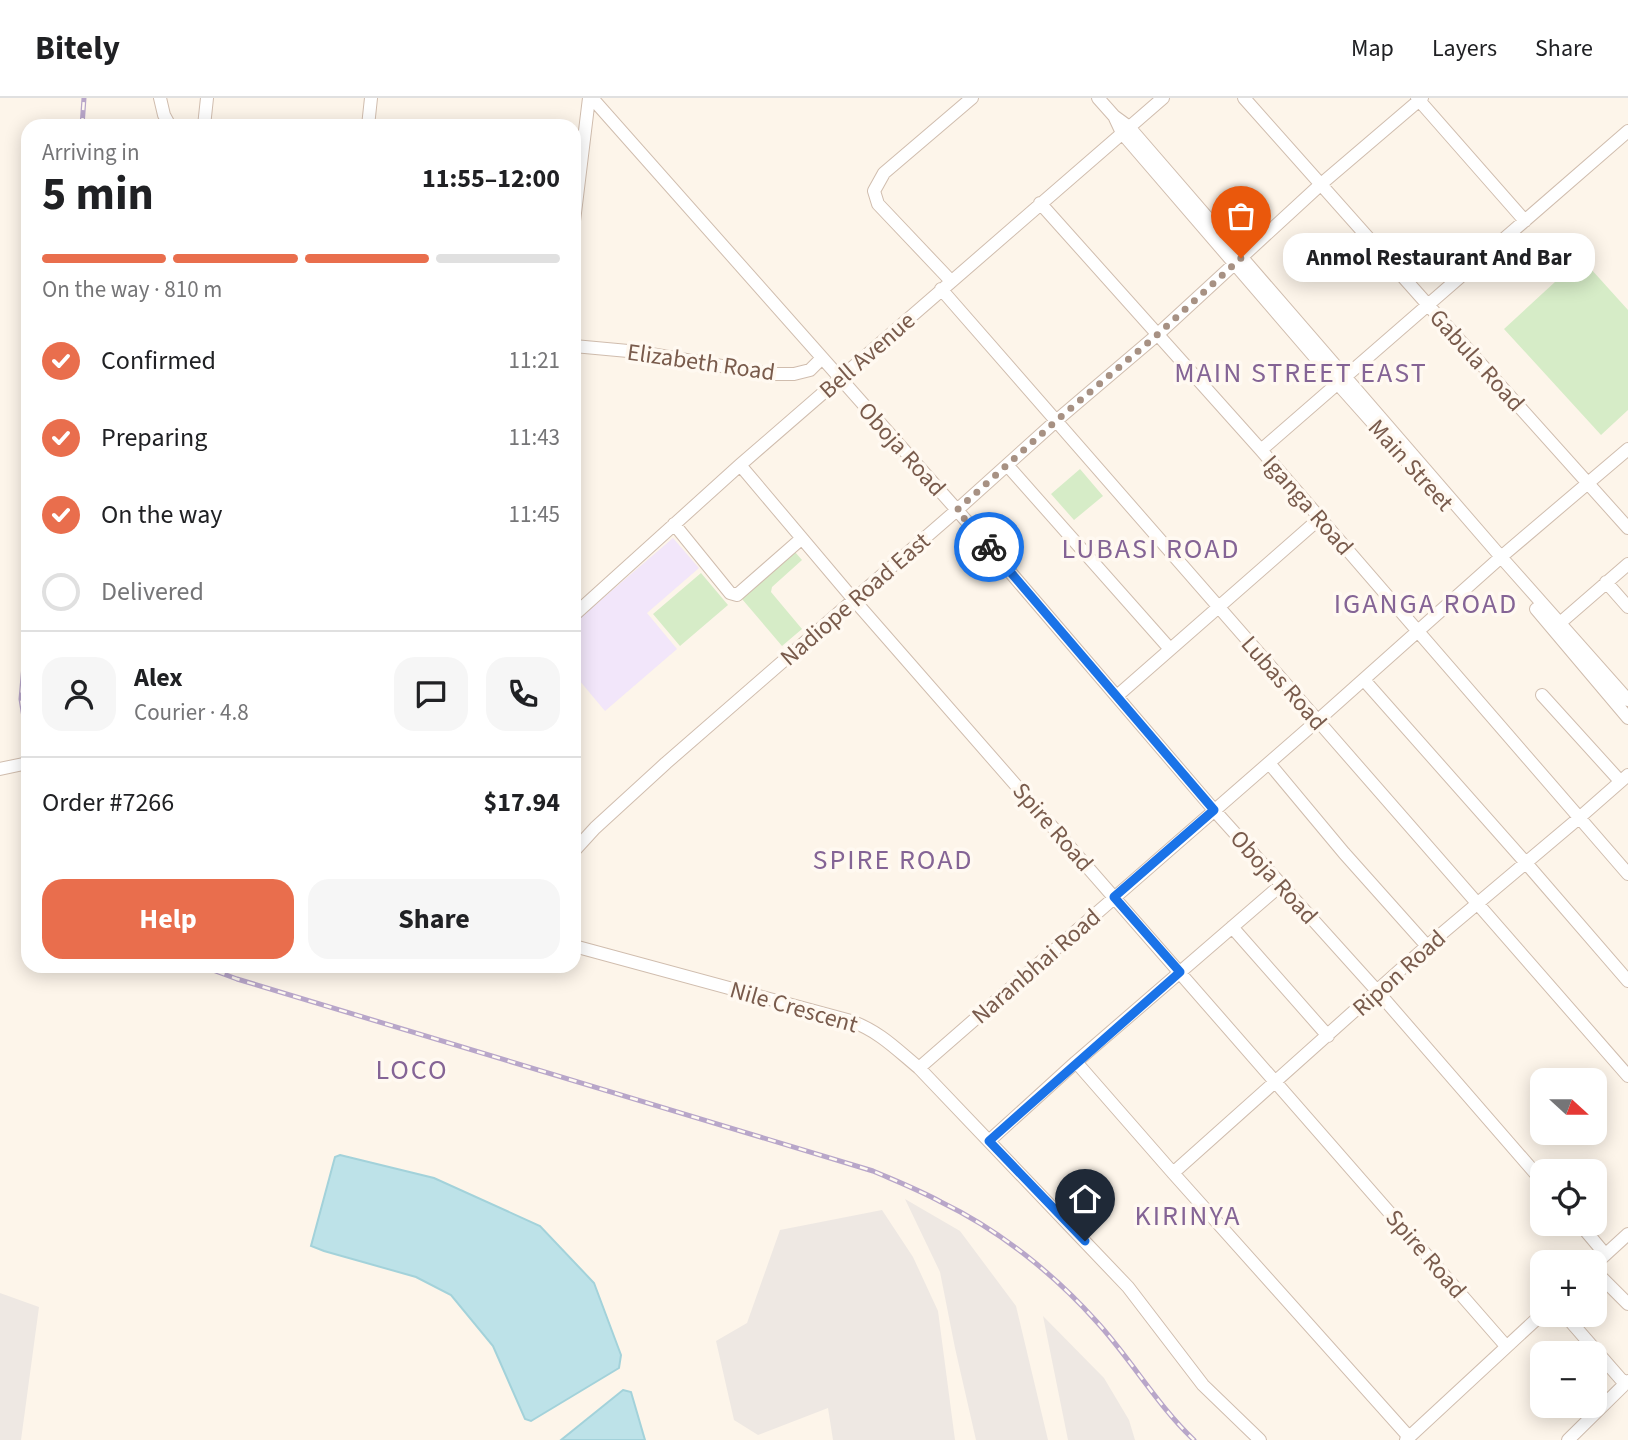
<!DOCTYPE html>
<html lang="en">
<head>
<meta charset="utf-8">
<style>
	body { margin:0; font-family:"Source Sans 3",sans-serif; background:#f6f6f6; color:#202124; height:100vh; display:flex; flex-direction:column; font-size:26px; white-space:nowrap }
	* { box-sizing:border-box; margin:0 }
	p { font-size:23px; color:#757577 }
	.icon { flex:none; width:38px; height:38px; fill:none; stroke:currentColor; stroke-width:2; stroke-linecap:round; stroke-linejoin:round }
	.map { position:relative; flex:1; overflow:hidden }
	.side { position:absolute; left:21px; top:21px; width:560px; height:854px; display:flex; flex-direction:column; background:#fff; border-radius:21px; box-shadow:0 4px 18px #0003 }
	.side>* { flex:none }
	.needle { width:46px; rotate:111deg }
	.buttons { position:absolute; left:1530px; top:970px; display:grid; gap:14px }
	.buttons a { display:grid; place-items:center; width:77px; height:77px; border-radius:14px; background:#fff; box-shadow:0 4px 18px #0003; font-size:35px }
	.pin { position:absolute; display:grid; place-items:center; width:60px; height:60px; color:#fff; margin:-72px -30px; border-radius:50% 50% 50% 0; rotate:-45deg; box-shadow:0 0 7px #0007 }
	.pin .icon { rotate:45deg }
	.courier { position:absolute; display:grid; place-items:center; width:70px; height:70px; margin:-35px; border:5px solid #1a73e8; border-radius:50%; background:#fff; color:#222; box-shadow:0 2px 9px #0007 }
	.bubble { position:absolute; height:49px; border-radius:21px; background:#fff; box-shadow:0 4px 18px #0003; font-size:23px; font-weight:700; line-height:49px; text-align:center }
	.headline em { font-style:normal; font-weight:700 }
	.headline div { display:flex; flex-direction:column-reverse }
	.headline { display:flex; align-items:center; justify-content:space-between; height:119px; padding:0 21px }
	h1 { font-size:46px; font-weight:700; line-height:52px }
	.bar { display:grid; grid-template-columns:repeat(4,1fr); gap:10px 7px; align-content:center; height:84px; padding:0 21px }
	.bar i { height:9px; border-radius:5px; background:#e0e0e0 }
	.bar .selected { background:#e96e4d }
	.bar p { grid-column:span 4 }
	.line { display:flex; align-items:center; gap:18px; padding:0 21px; border-top:2px solid #e0e0e0 }
	.line div { flex:1 }
	.round { display:grid; place-items:center; flex:none; width:74px; height:74px; border-radius:21px; background:#f6f6f6 }
	ol { padding:0 21px; list-style:none }
	li { display:flex; align-items:center; gap:21px; height:77px }
	li p { margin-inline-start:auto }
	li .icon { padding:7px; border-radius:50%; background:#e96e4d; color:#fff; stroke-width:4 }
	li:last-child { color:#757577 }
	li i { width:38px; height:38px; border:4px solid #e0e0e0; border-radius:50% }
	.cta { display:flex; gap:14px; margin-top:auto; padding:14px 21px }
	.cta a { flex:1; height:80px; border-radius:21px; background:#e96e4d; color:#fff; font-size:28px; font-weight:700; line-height:80px; text-align:center }
	.cta a+a { background:#f6f6f6; color:#202124 }
	header { display:flex; align-items:center; gap:42px; box-sizing:border-box; height:98px; padding:0 35px; background:#fff; border-bottom:2px solid #e0e0e0 }
	header strong { font-size:33px }
	nav { display:flex; gap:38px; margin-inline-start:auto; font-size:24px }
	.map>svg:first-child { display:block }
</style>
</head>
<body>
<header>
<strong>Bitely</strong>
<nav><a>Map</a><a>Layers</a><a>Share</a></nav>
</header>
<div class="map">
<svg width="1628" height="1342" viewBox="0 0 1628 1342">
	<rect width="100%" height="100%" fill="#fdf5ea"/>
	<path fill="#eee8e3" d="M905,1101L960,1133L1016,1208L1048,1342H976L955,1250L940,1174Z
		M882,1112L913,1159L938,1213L955,1342H833L828,1310L758,1337L734,1322L716,1243L747,1225L780,1132Z
		M0,1195L39,1209L21,1342H0Z
		M1043,1218L1104,1280L1129,1322L1135,1342H1068Z"/>
	<path fill="#f2e6fa" d="M673,440L699,470L647,515L677,551L605,613L574,576V525Z"/>
	<path fill="#d6ecc7" d="M1581,160L1628,212V312L1601,337L1504,231Z
		M1080,371L1103,398L1074,422L1051,396Z
		M795,454L802,462L772,489L771,494L802,531L782,548L742,501Z
		M701,475L728,507L680,548L653,516Z"/>
	<path fill="#bde2e8" stroke="#a3d2da" stroke-width="2" d="M340,1057L434,1080L540,1128L594,1185L621,1257L619,1270L531,1323L525,1321L493,1248L451,1197L416,1179L324,1153L311,1148L335,1059Z
		M623,1292L631,1294L645,1342H561Z"/>
	<g fill="none" stroke-linecap="round" stroke-linejoin="round">
		<g stroke="#d0bdae" stroke-width="14">
			<path id="minor" d="M160,0L164,17L170,28
				M592,0L957,412L1214,712L1378,894L1542,1083
				M1098,0L1114,18L1129,29L1501,459L1628,602
				M1244,0L1428,207L1628,430
				M1417,0L1525,123
				M1115,20L1122,35L1338,286L1437,397
				M204,28L207,0
				M368,28L371,0
				M1040,105L1261,352L1628,776
				M574,123L589,0
				M951,183L878,106L874,93L884,75L972,0
				M941,191C1172,452 1397,717 1628,978
				M574,248L639,254L769,276H794L810,272L822,260
				M1261,352L1628,33
				M740,367L854,502L1506,1248
				M1007,367L1170,551
				M674,426L730,495L737,497L801,441
				M1606,484L1628,509
				M1536,511L1628,620
				M574,517L740,367L1163,0
				M1560,525L1628,466
				M1364,582L1526,765L1628,883
				M1542,597L1620,683
				M1117,598L1319,421
				M1269,665L1344,755L1427,848
				M0,671L28,665
				M574,753L595,730L666,665L957,412L1057,322L1157,237L1320,87L1422,0
				M1232,829L1328,938
				M574,848L851,923C880,934 895,950 919,970L1128,1189L1203,1287L1260,1342
				M1076,964L1173,1075L1409,1339
				M919,970L1317,623L1501,459L1628,351
				M989,1043L1076,964L1281,787
				M1173,1075L1427,848L1579,720L1628,677
				M1579,1125L1605,1156
				M1594,1167L1628,1136
				M1594,1172L1628,1206
				M1564,1216L1625,1286
				M1406,1342L1542,1216
				M1568,1342L1628,1283"/>
		</g>
		<use href="#minor" stroke="#fff" stroke-width="12"/>
		<g stroke="#b8a6c9" stroke-width="5">
			<path id="rail" d="M82,28L84,0
				M28,523L21,601L28,644
				M202,868L237,881L873,1073C896,1083 919,1092 941,1104C999,1132 1053,1175 1096,1223C1131,1261 1157,1307 1194,1342"/>
		</g>
		<use href="#rail" stroke="#fff9f1" stroke-width="2.5" stroke-dasharray="8" stroke-linecap="butt"/>
	</g>
	<g fill="none" stroke-linecap="round" stroke-linejoin="round">
		<path stroke="#a79183" stroke-width="7" stroke-dasharray="0 12.6" d="M989,449L957,412L1057,322L1157,237L1241,160"/>
		<path stroke="#1a73e8" stroke-width="9" d="M989,449L1214,712L1114,799L1180,874L989,1043L1085,1143"/>
	</g>
	<g text-anchor="middle" stroke-width="7" stroke-linejoin="round" paint-order="stroke">
		<g font-size="24" fill="#795b4c" stroke="#fff9f1">
			<text transform="translate(867 257) rotate(-41)" y="8">Bell Avenue</text>
			<text transform="translate(1477 262) rotate(48)" y="8">Gabula Road</text>
			<text transform="translate(701 264) rotate(8)" y="8">Elizabeth Road</text>
			<text transform="translate(902 351) rotate(48)" y="8">Oboja Road</text>
			<text transform="translate(1411 367) rotate(48)" y="8">Main Street</text>
			<text transform="translate(1308 407) rotate(49)" y="8">Iganga Road</text>
			<text transform="translate(855 501) rotate(-41)" y="8">Nadiope Road East</text>
			<text transform="translate(1284 585) rotate(49)" y="8">Lubas Road</text>
			<text transform="translate(1053 729) rotate(49)" y="8">Spire Road</text>
			<text transform="translate(1274 779) rotate(48)" y="8">Oboja Road</text>
			<text transform="translate(1036 868) rotate(-41)" y="8">Naranbhai Road</text>
			<text transform="translate(1399 875) rotate(-42)" y="8">Ripon Road</text>
			<text transform="translate(794 909) rotate(16)" y="8">Nile Crescent</text>
			<text transform="translate(1426 1156) rotate(49)" y="8">Spire Road</text>
		</g>
		<g font-size="28" letter-spacing="2" fill="#846495" stroke="#fff9f1">
			<text x="1301" y="284">MAIN STREET EAST</text>
			<text x="1151" y="460">LUBASI ROAD</text>
			<text x="1426" y="515">IGANGA ROAD</text>
			<text x="893" y="771">SPIRE ROAD</text>
			<text x="412" y="981">LOCO</text>
			<text x="1188" y="1127">KIRINYA</text>
		</g>
	</g>
</svg>
<div class="buttons">
<a><svg class="needle" viewBox="-14 -14 28 28"><path d="M0-13l5 13h-10z" fill="#e53935"/><path d="M0 13l5-13h-10z" fill="#757577"/></svg></a>
<a><svg class="icon" aria-label="locate" viewBox="0 0 24 24"><circle cx="12" cy="12" r="6"/><path d="M12 2v4M12 18v4M2 12h4M18 12h4"/></svg></a>
<a>+</a>
<a>−</a>
</div>
<div class="pin" style="left:1241px;top:160px;background:#ea580c"><svg class="icon" aria-label="bag" viewBox="0 0 24 24"><path d="M5 8h14l-1 12H6zM9 8a3 3 0 0 1 6 0"/></svg></div>
<div class="pin" style="left:1085px;top:1143px;background:#1f2937"><svg class="icon" aria-label="home" viewBox="0 0 24 24"><path d="M3 11l9-7 9 7M6 9v11h12V9"/></svg></div>
<div class="courier" style="left:989px;top:449px"><svg class="icon" aria-label="bike" viewBox="0 0 24 24"><circle cx="6" cy="16" r="4"/><circle cx="18" cy="16" r="4"/><path d="M6 16l4-8h5l3 8M10 8l3 8H6M13 5h3"/></svg></div>
<div class="bubble" style="left:1283px;top:135px;width:312px">Anmol Restaurant And Bar</div>
<section class="side">
<div class="headline"><div><h1>5 min</h1><p>Arriving in</p></div><em>11:55–12:00</em></div>
<div class="bar"><i class="selected"></i><i class="selected"></i><i class="selected"></i><i></i><p>On the way · 810 m</p></div>
<ol>
<li><svg class="icon" aria-label="check" viewBox="0 0 24 24"><path d="M5 12l5 5 9-10"/></svg>Confirmed<p>11:21</p></li>
<li><svg class="icon" aria-label="check" viewBox="0 0 24 24"><path d="M5 12l5 5 9-10"/></svg>Preparing<p>11:43</p></li>
<li><svg class="icon" aria-label="check" viewBox="0 0 24 24"><path d="M5 12l5 5 9-10"/></svg>On the way<p>11:45</p></li>
<li><i></i>Delivered</li>
</ol>
<div class="line" style="height:126px"><a class="round"><svg class="icon" aria-label="person" viewBox="0 0 24 24"><circle cx="12" cy="8" r="4"/><path d="M4 21q1-7 8-7t8 7"/></svg></a><div><b>Alex</b><p>Courier · 4.8</p></div><a class="round"><svg class="icon" aria-label="chat" viewBox="0 0 24 24"><path d="M4 5h16v11H9l-5 4z"/></svg></a><a class="round"><svg class="icon" aria-label="phone" viewBox="0 0 24 24"><path d="M5 4h4l2 5-3 2q2 4 5 5l2-3 5 2v4C11 20 4 13 5 4z"/></svg></a></div>
<div class="line" style="height:91px"><div>Order #7266</div><b>$17.94</b></div>
<div class="cta"><a>Help</a><a>Share</a></div>
</section>
</div>
</body>
</html>
